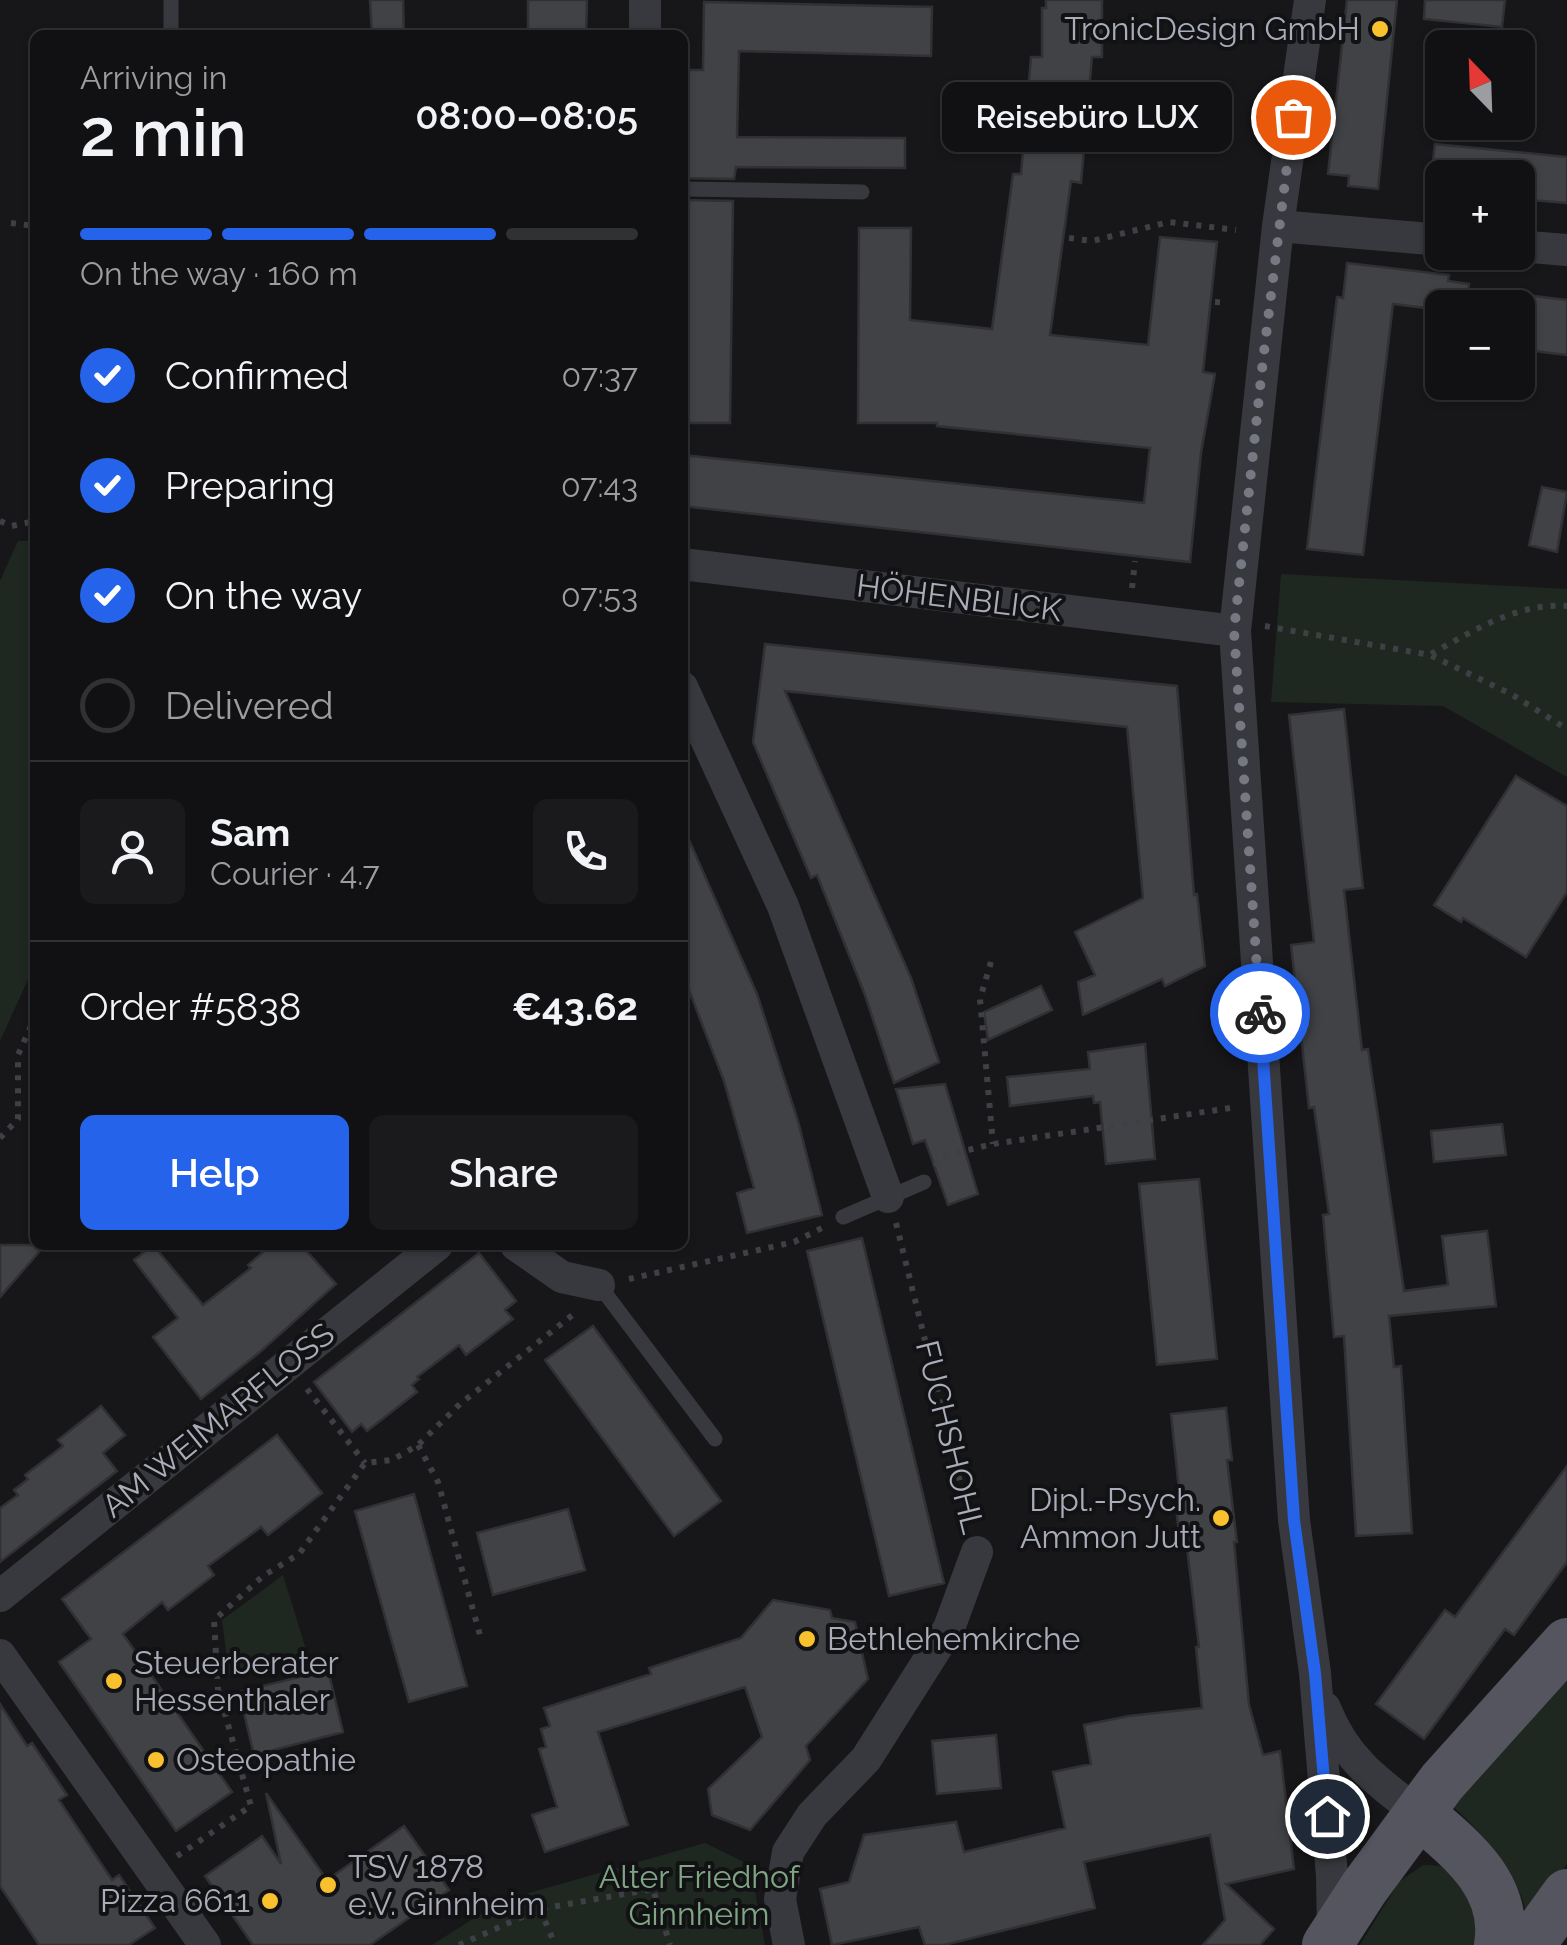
<!DOCTYPE html>
<html lang="en">
<head>
<meta charset="utf-8">
<style>
	body { margin:0; font-family:Raleway,sans-serif; background:#1a1a1c; color:#f1f3f6; height:100vh; display:flex; flex-direction:column; font-size:38px; white-space:nowrap }
	* { box-sizing:border-box; margin:0 }
	p { font-size:32px; color:#9c9da0 }
	.icon { flex:none; width:55px; height:55px; fill:none; stroke:currentColor; stroke-width:2; stroke-linecap:round; stroke-linejoin:round }
	.map { position:relative; flex:1; overflow:hidden }
	.panel { position:absolute; left:30px; top:30px; width:658px; height:1220px; display:flex; flex-direction:column; background:#111113; border-radius:15px; box-shadow:0 2px 8px #0004,0 0 0 2px #303133 }
	.panel>* { flex:none }
	.needle { width:65px; rotate:337deg }
	.controls { position:absolute; left:1425px; top:30px; display:grid; gap:20px }
	.controls a { display:grid; place-items:center; width:110px; height:110px; border-radius:15px; background:#111113; box-shadow:0 2px 8px #0004,0 0 0 2px #303133; font-size:50px }
	.pin { position:absolute; display:grid; place-items:center; width:85px; height:85px; color:#fff; margin:-42px; border:5px solid #fff; border-radius:50%; box-shadow:0 2px 10px #0007 }
	.courier { position:absolute; display:grid; place-items:center; width:100px; height:100px; margin:-50px; border:8px solid #2563eb; border-radius:50%; background:#fff; color:#222; box-shadow:0 2px 12px #0007 }
	.bubble { position:absolute; height:70px; border-radius:15px; background:#111113; box-shadow:0 2px 8px #0004,0 0 0 2px #303133; font-size:32px; font-weight:600; line-height:70px; text-align:center }
	.summary em { font-style:normal; font-weight:600 }
	.summary div { display:flex; flex-direction:column-reverse }
	.summary { display:flex; align-items:center; justify-content:space-between; height:170px; padding:0 50px }
	h1 { font-size:65px; font-weight:600; line-height:75px }
	.bar { display:grid; grid-template-columns:repeat(4,1fr); gap:15px 10px; align-content:center; height:120px; padding:0 50px }
	.bar i { height:12px; border-radius:8px; background:#303133 }
	.bar .current { background:#2563eb }
	.bar p { grid-column:span 4 }
	.line { display:flex; align-items:center; gap:25px; padding:0 50px; border-top:2px solid #303133 }
	.line div { flex:1 }
	.round { display:grid; place-items:center; flex:none; width:105px; height:105px; border-radius:15px; background:#1a1a1c }
	ol { padding:0 50px; list-style:none }
	li { display:flex; align-items:center; gap:30px; height:110px }
	li p { margin-inline-start:auto }
	li .icon { padding:10px; border-radius:50%; background:#2563eb; color:#fff; stroke-width:4 }
	li:last-child { color:#9c9da0 }
	li i { width:55px; height:55px; border:5px solid #303133; border-radius:50% }
	.button { display:flex; gap:20px; margin-top:auto; padding:20px 50px }
	.button a { flex:1; height:115px; border-radius:15px; background:#2563eb; color:#fff; font-size:40px; font-weight:600; line-height:115px; text-align:center }
	.button a+a { background:#1a1a1c; color:#f1f3f6 }
	.map>svg:first-child { display:block }
</style>
</head>
<body>
<div class="map">
<svg width="1567" height="1945" viewBox="0 0 1567 1945">
	<rect width="100%" height="100%" fill="#171719"/>
	<path fill="#1f2820" d="M18,541H35V964L0,1041V581Z
		M1281,574L1567,589V777L1443,706L1271,702Z
		M283,1575L308,1656L229,1675L222,1620Z
		M1567,1665V1864L1528,1921C1520,1873 1484,1834 1449,1803Z
		M705,1843L750,1865L765,1945H432L501,1901Z
		M1423,1865L1449,1866L1471,1883L1481,1945H1360L1399,1882Z"/>
	<path fill="#414246" stroke="#313135" stroke-width="2.5" d="M370,0H403L404,35H372Z
		M528,0H587L586,35H528Z
		M1046,0H1102V57H1092L1081,183L1071,181L1050,335L1148,345L1160,237L1217,242L1203,372L1215,374L1201,453L1190,562L682,506V455L1144,503L1150,448L937,426V423H858L859,228H911L910,320L992,329L1013,174H1021L1031,57H1042V8H1046Z
		M1347,0H1397L1378,189L1348,186L1349,176L1328,174Z
		M1425,0H1505L1502,27L1424,19Z
		M704,2L932,7L931,56L739,51L737,137L905,138V168L736,167L734,179L682,178V70H703Z
		M1435,144L1567,157V203L1518,199V178H1431Z
		M682,200L733,201L730,423H682Z
		M1347,263L1449,275L1448,281L1469,284L1466,308L1442,310L1393,304L1363,555L1307,549L1337,297L1343,298Z
		M1518,294L1567,300V355L1518,349Z
		M1542,487L1567,492L1557,552L1529,545Z
		M765,644L1177,686L1194,895L1197,894L1205,966L1165,986L1162,979L1083,1015L1078,982L1095,975L1075,932L1143,898L1127,727L785,691L911,978L939,1062L894,1083L865,995L817,875L811,878L753,742Z
		M1344,709L1363,888L1344,890L1362,1050L1368,1049L1404,1291L1448,1285L1442,1236L1487,1231L1496,1306L1389,1316L1394,1367L1401,1366L1412,1533L1356,1536L1344,1336L1334,1337L1323,1215L1329,1214L1314,1107L1309,1108L1291,945L1314,942L1289,715Z
		M1516,776L1567,806V892L1526,957L1463,918L1461,922L1434,905Z
		M682,824L757,994L798,1121L822,1215L747,1233L737,1193L754,1188L724,1081L682,972Z
		M1041,986L1052,1010L988,1040L984,1012Z
		M1145,1044L1155,1159L1106,1164L1100,1102L1094,1103L1093,1096L1010,1106L1007,1077L1090,1069L1088,1052Z
		M945,1084L978,1194L948,1205L925,1140L913,1144L896,1089Z
		M1502,1124L1506,1155L1434,1162L1431,1131Z
		M1199,1179L1217,1359L1157,1365L1139,1184Z
		M862,1238L944,1583L889,1596L807,1251Z
		M0,1245H45L0,1297Z
		M153,1245L203,1305L251,1268L248,1265L271,1245H301L336,1284L260,1352L201,1399L153,1337L178,1318L134,1260Z
		M479,1253L516,1301L505,1310L513,1319L466,1355L459,1345L417,1377L419,1379L412,1385L417,1392L367,1431L361,1424L352,1432L314,1382Z
		M593,1326L721,1501L674,1536L545,1360Z
		M101,1406L125,1435L103,1453L117,1471L0,1562V1508L18,1495L14,1490L28,1479L25,1475L63,1446L58,1440Z
		M1226,1408L1232,1460H1227L1237,1542H1234L1249,1705L1263,1755L1280,1751L1294,1869L1226,1884L1274,1929L1260,1945H1203L1225,1920L1210,1835L1084,1862L1095,1908L944,1945H925L919,1927L832,1945L820,1889L849,1882L864,1835L956,1822L964,1852L1065,1828L1053,1772L1091,1764L1084,1725L1129,1716L1202,1708L1196,1647H1199L1187,1548H1181L1175,1500L1180,1499L1171,1414Z
		M277,1435L322,1493L268,1535L261,1527L208,1566L214,1575L168,1610L162,1602L123,1634L232,1792L176,1831L59,1662L91,1639L62,1599Z
		M1567,1466V1562L1514,1635L1505,1629L1424,1739L1376,1704L1445,1610L1455,1617Z
		M414,1494L467,1686L409,1702L355,1511Z
		M568,1509L585,1570L493,1595L477,1533Z
		M773,1600L830,1610L832,1618L855,1622L868,1679L806,1746L810,1760L750,1830L712,1815L708,1789L762,1737L745,1687L598,1732L628,1825L545,1852L532,1815L557,1807L539,1749L546,1747L541,1729L550,1726L544,1708L651,1674L649,1668L741,1638Z
		M328,1670L343,1732L254,1755L239,1692Z
		M0,1704L27,1746L32,1743L67,1795L59,1800L112,1880L119,1875L155,1928L129,1945H39L0,1886Z
		M996,1735L1001,1788L937,1794L932,1741Z
		M266,1793L327,1880L404,1826L449,1890L370,1945H253L205,1876L262,1836L281,1864Z"/>
	<g fill="none" stroke-linecap="round" stroke-linejoin="round">
		<path stroke="#3e4046" stroke-width="6" stroke-dasharray="5 8" stroke-linecap="butt" d="M11,223L35,226
			M1069,238L1092,241L1169,222L1236,230
			M1215,302L1228,303
			M0,521L12,526L35,521
			M1132,588L1135,561
			M1265,626L1430,655L1511,694L1567,729
			M1431,654C1475,630 1516,603 1567,606
			M991,962L980,999L993,1144
			M0,1138L18,1119V1055L35,1017
			M935,1166L943,1156L993,1144L1230,1108
			M896,1223L970,1522
			M629,1279L794,1242L824,1227
			M307,1389L365,1463
			M418,1445L438,1482L481,1639
			M177,1856L251,1806L218,1689L214,1620L263,1576L299,1554L365,1463L392,1460L418,1445L460,1404L575,1313
			M540,1909L555,1945
			M459,1945L540,1909L653,1889L670,1945"/>
		<path stroke="#38393f" stroke-width="15" d="M171,35V0
			M682,189L862,192
			M843,1217L924,1182
			M599,1285L715,1439"/>
		<path stroke="#38393f" stroke-width="32" d="M1310,0L1278,226L1235,631L1294,1520L1315,1673L1332,1876L1333,1932
			M645,35V0
			M1278,226L1442,240
			M1518,246L1567,250
			M682,564L1235,631
			M682,687L783,906L888,1197
			M516,1245L562,1277L599,1285
			M0,1596L437,1245
			M0,1655L205,1945
			M1325,1708C1345,1759 1376,1781 1420,1814
			M789,1945L780,1899L788,1852L812,1815L866,1759L949,1628L977,1552"/>
		<path stroke="#54555e" stroke-width="50" d="M1420,1814C1460,1848 1509,1885 1499,1945
			M1327,1945L1364,1888L1442,1782L1567,1643
			M1530,1945L1567,1894"/>
	</g>
	<g fill="none" stroke-linecap="round" stroke-linejoin="round">
		<path stroke="#767882" stroke-width="10" stroke-dasharray="0 18" d="M1260,1013L1234,631L1263,360L1293,117"/>
		<path stroke="#2563eb" stroke-width="12" d="M1260,1013L1294,1520L1315,1673L1327,1816"/>
	</g>
	<g fill="#fac12f" stroke="#121214" stroke-width="4">
		<circle cx="1380" cy="29" r="10"/>
		<circle cx="1221" cy="1518" r="10"/>
		<circle cx="807" cy="1639" r="10"/>
		<circle cx="114" cy="1681" r="10"/>
		<circle cx="156" cy="1760" r="10"/>
		<circle cx="328" cy="1885" r="10"/>
		<circle cx="270" cy="1901" r="10"/>
	</g>
	<g text-anchor="middle" stroke-width="8" stroke-linejoin="round" paint-order="stroke">
		<g font-size="32" fill="#a9adba" stroke="#121214" text-anchor="start">
			<text x="1360" y="40" text-anchor="end">TronicDesign GmbH</text>
			<text x="1201" y="1511" text-anchor="end">Dipl.-Psych.<tspan x="1201" dy="37">Ammon Jutt</tspan></text>
			<text x="827" y="1650">Bethlehemkirche</text>
			<text x="134" y="1674">Steuerberater<tspan x="134" dy="37">Hessenthaler</tspan></text>
			<text x="176" y="1771">Osteopathie</text>
			<text x="348" y="1878">TSV 1878<tspan x="348" dy="37">e.V. Ginnheim</tspan></text>
			<text x="250" y="1912" text-anchor="end">Pizza 6611</text>
		</g>
		<g font-size="32" fill="#a9adba" stroke="#121214">
			<text transform="translate(959 598) rotate(7)" y="11">HÖHENBLICK</text>
			<text transform="translate(218 1420) rotate(-39)" y="11">AM WEIMARFLOSS</text>
			<text transform="translate(950 1437) rotate(76)" y="11">FUCHSHOHL</text>
		</g>
		<g font-size="32" fill="#7fa684" stroke="#121214">
			<text x="699" y="1888">Alter Friedhof<tspan x="699" dy="37">Ginnheim</tspan></text>
		</g>
	</g>
</svg>
<div class="controls">
<a><svg class="needle" viewBox="-14 -14 28 28"><path d="M0-13l5 13h-10z" fill="#e53935"/><path d="M0 13l5-13h-10z" fill="#9c9da0"/></svg></a>
<a>+</a>
<a>−</a>
</div>
<div class="pin" style="left:1293px;top:117px;background:#ea580c"><svg class="icon" aria-label="bag" viewBox="0 0 24 24"><path d="M5 8h14l-1 12H6zM9 8a3 3 0 0 1 6 0"/></svg></div>
<div class="pin" style="left:1327px;top:1816px;background:#1f2937"><svg class="icon" aria-label="home" viewBox="0 0 24 24"><path d="M3 11l9-7 9 7M6 9v11h12V9"/></svg></div>
<div class="courier" style="left:1260px;top:1013px"><svg class="icon" aria-label="bike" viewBox="0 0 24 24"><circle cx="6" cy="16" r="4"/><circle cx="18" cy="16" r="4"/><path d="M6 16l4-8h5l3 8M10 8l3 8H6M13 5h3"/></svg></div>
<div class="bubble" style="left:942px;top:82px;width:290px">Reisebüro LUX</div>
<section class="panel">
<div class="summary"><div><h1>2 min</h1><p>Arriving in</p></div><em>08:00–08:05</em></div>
<div class="bar"><i class="current"></i><i class="current"></i><i class="current"></i><i></i><p>On the way · 160 m</p></div>
<ol>
<li><svg class="icon" aria-label="check" viewBox="0 0 24 24"><path d="M5 12l5 5 9-10"/></svg>Confirmed<p>07:37</p></li>
<li><svg class="icon" aria-label="check" viewBox="0 0 24 24"><path d="M5 12l5 5 9-10"/></svg>Preparing<p>07:43</p></li>
<li><svg class="icon" aria-label="check" viewBox="0 0 24 24"><path d="M5 12l5 5 9-10"/></svg>On the way<p>07:53</p></li>
<li><i></i>Delivered</li>
</ol>
<div class="line" style="height:180px"><a class="round"><svg class="icon" aria-label="person" viewBox="0 0 24 24"><circle cx="12" cy="8" r="4"/><path d="M4 21q1-7 8-7t8 7"/></svg></a><div><b>Sam</b><p>Courier · 4.7</p></div><a class="round"><svg class="icon" aria-label="phone" viewBox="0 0 24 24"><path d="M5 4h4l2 5-3 2q2 4 5 5l2-3 5 2v4C11 20 4 13 5 4z"/></svg></a></div>
<div class="line" style="height:130px"><div>Order #5838</div><b>€43.62</b></div>
<div class="button"><a>Help</a><a>Share</a></div>
</section>
</div>
</body>
</html>
